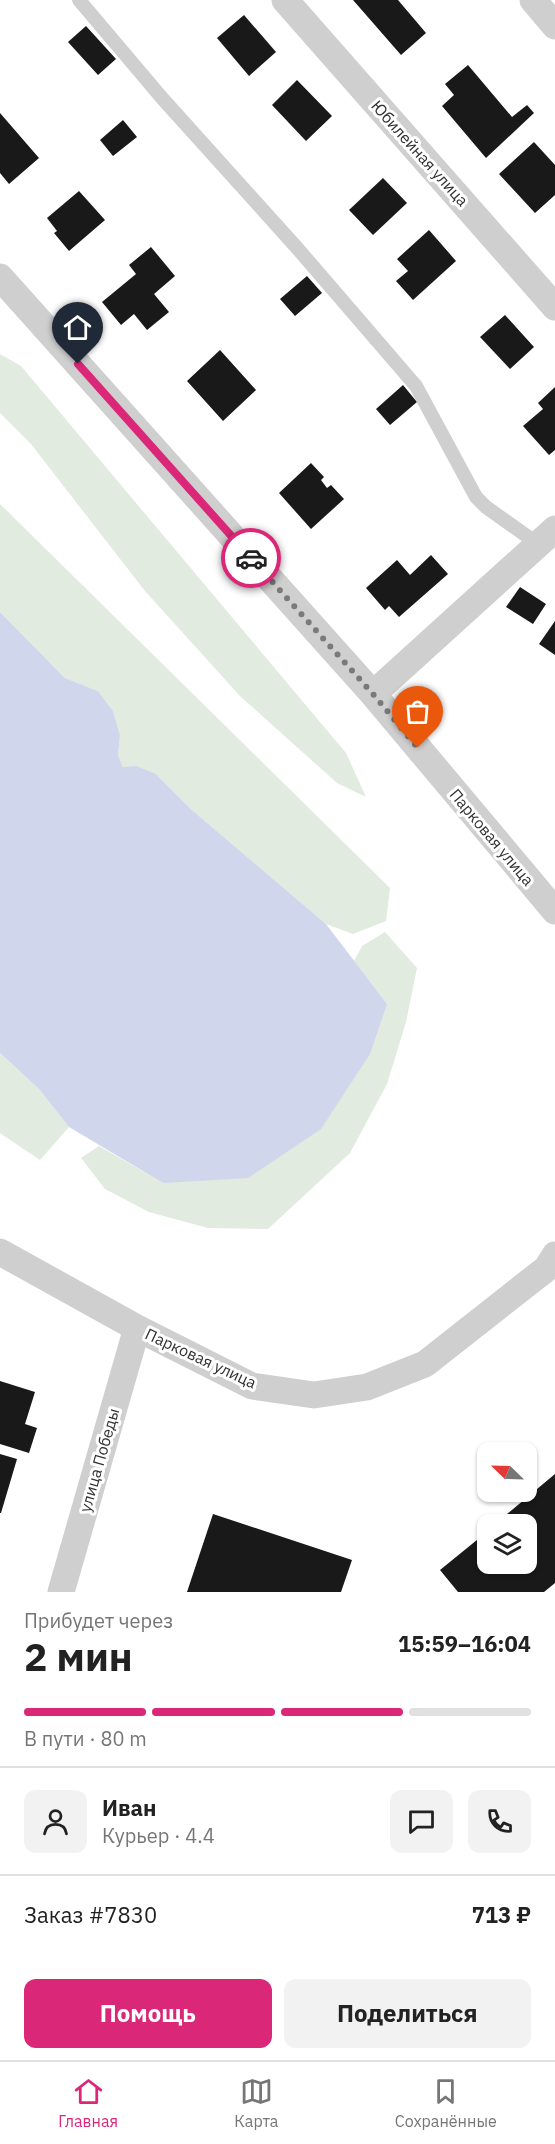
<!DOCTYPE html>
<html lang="ru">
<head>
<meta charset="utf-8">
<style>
	body { margin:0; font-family:"IBM Plex Sans",sans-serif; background:#f2f2f2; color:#222; height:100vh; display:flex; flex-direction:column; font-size:22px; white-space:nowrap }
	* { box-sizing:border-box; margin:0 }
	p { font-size:20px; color:#767676 }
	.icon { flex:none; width:33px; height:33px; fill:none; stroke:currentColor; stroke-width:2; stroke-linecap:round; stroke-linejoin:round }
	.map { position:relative; height:1592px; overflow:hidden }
	.side { display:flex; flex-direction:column; background:#fff; flex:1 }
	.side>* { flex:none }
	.needle { width:39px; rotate:293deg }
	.buttons { position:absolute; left:477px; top:1442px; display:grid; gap:12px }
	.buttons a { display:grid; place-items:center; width:60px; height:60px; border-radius:12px; background:#fff; box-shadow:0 2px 4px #0004; font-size:30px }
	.pin { position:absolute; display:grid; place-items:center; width:51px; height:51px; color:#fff; margin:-62px -26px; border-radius:50% 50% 50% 0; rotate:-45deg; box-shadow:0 0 6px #0007 }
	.pin .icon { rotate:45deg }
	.courier { position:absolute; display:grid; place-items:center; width:60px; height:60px; margin:-30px; border:4px solid #db2777; border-radius:50%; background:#fff; color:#222; box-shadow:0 2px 8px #0007 }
	.summary em { font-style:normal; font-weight:800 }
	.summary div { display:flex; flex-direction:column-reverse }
	.summary { display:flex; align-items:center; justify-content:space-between; height:102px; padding:0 24px }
	h1 { font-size:39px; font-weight:800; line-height:45px }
	.bar { display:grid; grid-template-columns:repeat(4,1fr); gap:9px 6px; align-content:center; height:72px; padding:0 24px }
	.bar i { height:8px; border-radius:4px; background:#e0e0e0 }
	.bar .active { background:#db2777 }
	.bar p { grid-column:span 4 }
	.line { display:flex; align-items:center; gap:15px; padding:0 24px; border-top:2px solid #e0e0e0 }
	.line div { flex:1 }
	.round { display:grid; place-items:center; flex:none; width:63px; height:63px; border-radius:12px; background:#f2f2f2 }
	.primary-button { display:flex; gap:12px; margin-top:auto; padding:12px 24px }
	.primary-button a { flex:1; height:69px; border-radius:12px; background:#db2777; color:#fff; font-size:24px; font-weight:800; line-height:69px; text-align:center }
	.primary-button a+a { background:#f2f2f2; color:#222 }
	.dock { display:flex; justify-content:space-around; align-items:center; height:84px; border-top:2px solid #e0e0e0; background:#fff; font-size:16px; color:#767676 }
	.dock a { display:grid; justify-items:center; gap:3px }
	.dock .active { color:#db2777 }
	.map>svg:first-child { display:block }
</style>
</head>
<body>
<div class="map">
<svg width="555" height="1592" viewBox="0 0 555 1592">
	<rect width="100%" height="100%" fill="#fff"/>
	<path fill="#e1ebdf" d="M0,354L21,366L346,753L366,797L337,783L240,696L145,591L31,444L0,413Z
		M0,504L390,888L386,921L353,934L326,924L192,810L156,774L123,767L118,755L120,735L113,711L98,691L65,678L0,612Z
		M385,932L417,968L406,1022L387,1084L350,1153L268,1229L208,1228L149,1212L105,1189L81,1158L99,1146L163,1183L387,1004L354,961L362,946Z
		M0,1053L39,1089L69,1127L40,1160L0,1133Z"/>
	<path fill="#d0d7ec" d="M0,612L65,678L98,691L113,711L120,735L118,755L123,767L136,766L156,774L192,810L326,924L387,1004L370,1054L321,1129L248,1178L163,1183L69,1127L39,1089L0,1053Z"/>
	<path fill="#191919" d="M353,0H398L426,33L401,55Z
		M244,15L276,52L249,76L217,38Z
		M86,26L116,59L98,75L68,42Z
		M468,65L512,117L527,105L534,113L486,158L442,106L454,95L445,84Z
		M297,80L332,116L306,141L272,105Z
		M0,113L39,158L9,184L0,173Z
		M123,120L137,137L113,156L100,140Z
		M534,142L555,165V195L535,213L499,174Z
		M383,178L407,203L373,235L349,210Z
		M79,191L105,220L69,251L54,233L57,231L47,218Z
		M429,230L456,261L413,300L396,281L408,271L397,259Z
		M151,247L175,276L154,294L169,312L147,330L134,314L121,325L102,302L136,274L129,265Z
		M307,276L322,293L295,316L280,299Z
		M505,315L534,347L510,369L480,337Z
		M220,350L256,390L223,421L187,381Z
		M403,385L417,402L390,425L376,409Z
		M555,387V450L549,455L523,426L543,409L538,403Z
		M311,463L324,477L321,480L327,488L331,485L344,499L311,529L279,493Z
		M431,555L448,574L399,617L389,606L385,610L366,588L397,560L410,575Z
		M520,587L546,604L533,624L506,607Z
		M555,621V655L539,644Z
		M0,1381L35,1392L25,1424L37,1428L29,1453L0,1444Z
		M0,1454L17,1459L1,1513H0Z
		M555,1474V1583L544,1592H458L440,1570L488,1531V1563H526V1524H495Z
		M213,1514L352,1560L341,1592H187Z"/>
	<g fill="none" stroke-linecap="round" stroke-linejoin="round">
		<path stroke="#cfcfcf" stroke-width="14" d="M79,0L162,98L298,249L416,386L476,497L486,507L538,544"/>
		<path stroke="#cfcfcf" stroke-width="27" d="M285,0L555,307
			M533,0L555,26
			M0,277L373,694L555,911
			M373,694L555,529
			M0,1252L137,1328L252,1386L314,1395L367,1387L425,1364L547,1268L555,1255
			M61,1592L137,1328"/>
	</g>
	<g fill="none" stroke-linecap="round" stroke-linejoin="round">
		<path stroke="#7a7a7a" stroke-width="6" stroke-dasharray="0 10.8" d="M251,558L373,694L418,748"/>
		<path stroke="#db2777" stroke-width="8" d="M78,364L251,558"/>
	</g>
	<g text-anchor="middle" stroke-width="6" stroke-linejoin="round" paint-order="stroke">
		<g font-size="16" fill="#323232" stroke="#fff">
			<text transform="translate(420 153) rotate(48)" y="6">Юбилейная улица</text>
			<text transform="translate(492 837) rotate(50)" y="6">Парковая улица</text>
			<text transform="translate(201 1358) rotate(25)" y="6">Парковая улица</text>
			<text transform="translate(99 1460) rotate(-74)" y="6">улица Победы</text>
		</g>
	</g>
</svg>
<div class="buttons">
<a><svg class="needle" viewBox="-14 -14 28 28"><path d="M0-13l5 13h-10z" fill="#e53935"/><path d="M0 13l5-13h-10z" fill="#767676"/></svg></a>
<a><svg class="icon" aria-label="layers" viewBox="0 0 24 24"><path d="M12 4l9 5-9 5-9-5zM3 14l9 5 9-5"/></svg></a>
</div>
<div class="pin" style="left:418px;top:748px;background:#ea580c"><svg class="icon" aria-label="bag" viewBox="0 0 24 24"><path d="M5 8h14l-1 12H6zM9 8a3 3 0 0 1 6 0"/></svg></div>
<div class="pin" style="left:78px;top:364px;background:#1f2937"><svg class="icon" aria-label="home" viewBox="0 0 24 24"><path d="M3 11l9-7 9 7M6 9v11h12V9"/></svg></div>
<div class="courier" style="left:251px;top:558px"><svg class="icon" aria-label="car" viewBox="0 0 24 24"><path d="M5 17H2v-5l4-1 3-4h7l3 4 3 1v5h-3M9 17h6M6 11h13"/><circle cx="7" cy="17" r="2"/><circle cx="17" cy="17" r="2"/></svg></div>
</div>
<section class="side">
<div class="summary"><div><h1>2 мин</h1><p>Прибудет через</p></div><em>15:59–16:04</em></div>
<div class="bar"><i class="active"></i><i class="active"></i><i class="active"></i><i></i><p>В пути · 80 m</p></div>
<div class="line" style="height:108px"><a class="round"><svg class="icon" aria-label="person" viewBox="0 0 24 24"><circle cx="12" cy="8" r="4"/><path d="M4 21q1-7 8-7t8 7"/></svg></a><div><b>Иван</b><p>Курьер · 4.4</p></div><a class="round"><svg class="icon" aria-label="chat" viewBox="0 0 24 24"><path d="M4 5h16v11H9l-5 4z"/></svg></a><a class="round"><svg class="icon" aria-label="phone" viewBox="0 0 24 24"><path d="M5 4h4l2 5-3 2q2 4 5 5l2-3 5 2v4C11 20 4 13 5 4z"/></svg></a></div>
<div class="line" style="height:78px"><div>Заказ #7830</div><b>713 ₽</b></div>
<div class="primary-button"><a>Помощь</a><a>Поделиться</a></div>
</section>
<nav class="dock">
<a class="active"><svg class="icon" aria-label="home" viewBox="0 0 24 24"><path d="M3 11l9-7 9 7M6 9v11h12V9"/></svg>Главная</a>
<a><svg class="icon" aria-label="map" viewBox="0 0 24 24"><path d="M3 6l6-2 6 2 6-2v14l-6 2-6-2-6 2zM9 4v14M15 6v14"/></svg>Карта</a>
<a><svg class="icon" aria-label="saved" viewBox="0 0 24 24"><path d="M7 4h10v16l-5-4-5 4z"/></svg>Сохранённые</a>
</nav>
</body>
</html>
